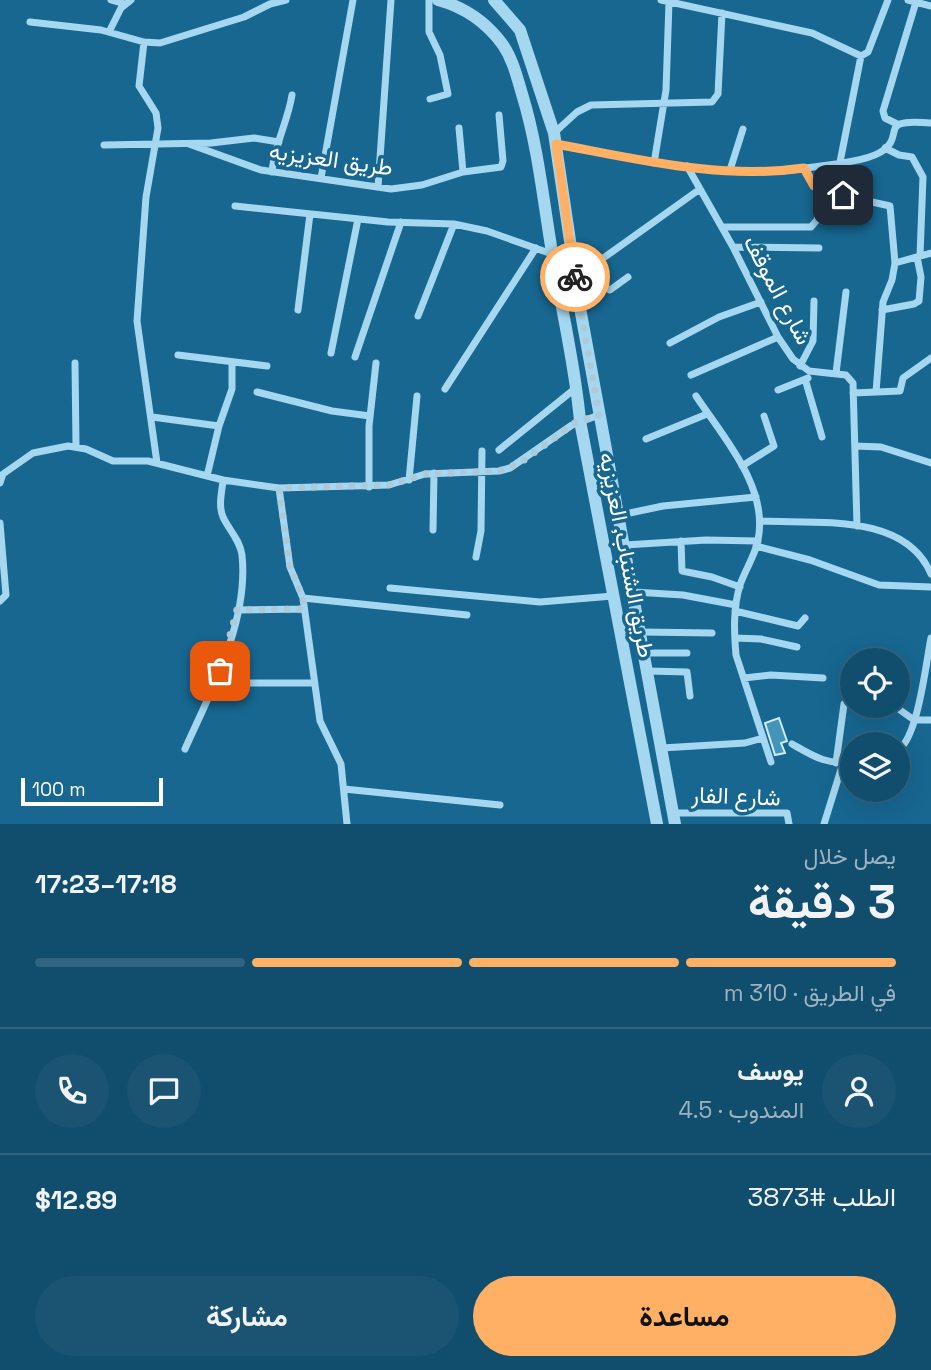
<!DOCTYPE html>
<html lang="ar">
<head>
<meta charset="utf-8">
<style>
	body { margin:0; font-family:"Space Grotesk",Vazirmatn,sans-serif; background:#1a5472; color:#f1f3f6; direction:rtl; height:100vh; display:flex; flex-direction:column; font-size:26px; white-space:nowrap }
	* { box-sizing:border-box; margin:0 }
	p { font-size:23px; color:#9cb4c2 }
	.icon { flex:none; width:38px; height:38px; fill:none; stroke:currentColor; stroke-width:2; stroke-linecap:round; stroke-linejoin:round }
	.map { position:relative; height:824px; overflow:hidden; direction:ltr }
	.sheet { display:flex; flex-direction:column; background:#114d6d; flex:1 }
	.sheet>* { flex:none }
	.tools { position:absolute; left:840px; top:648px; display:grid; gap:14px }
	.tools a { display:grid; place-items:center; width:70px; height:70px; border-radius:50%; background:#114d6d; box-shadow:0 7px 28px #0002,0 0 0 2px #306480; font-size:35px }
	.scale { position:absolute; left:21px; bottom:18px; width:142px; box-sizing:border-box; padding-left:7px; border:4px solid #fff; border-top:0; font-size:19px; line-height:24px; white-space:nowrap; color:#fff; -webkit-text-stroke:5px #176791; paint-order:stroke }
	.pin { position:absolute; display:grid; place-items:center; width:60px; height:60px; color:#fff; margin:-30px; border-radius:14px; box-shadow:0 4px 10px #0006 }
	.courier { position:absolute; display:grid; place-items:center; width:70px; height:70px; margin:-35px; border:5px solid #ffb064; border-radius:50%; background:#fff; color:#222; box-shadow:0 2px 9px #0007 }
	.overview em { font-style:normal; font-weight:700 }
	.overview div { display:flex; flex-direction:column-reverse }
	.overview { display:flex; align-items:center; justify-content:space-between; height:119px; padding:0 35px }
	h1 { font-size:46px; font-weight:700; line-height:52px }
	.bar { display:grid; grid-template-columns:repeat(4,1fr); gap:10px 7px; align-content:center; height:84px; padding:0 35px }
	.bar i { height:9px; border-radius:5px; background:#306480 }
	.bar .active { background:#ffb064 }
	.bar p { grid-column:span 4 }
	.line { display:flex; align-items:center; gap:18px; padding:0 35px; border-top:2px solid #306480 }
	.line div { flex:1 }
	.round { display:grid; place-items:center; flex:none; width:74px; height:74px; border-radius:37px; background:#1a5472 }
	.button { display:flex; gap:14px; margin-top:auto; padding:14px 35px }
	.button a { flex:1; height:80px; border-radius:42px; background:#ffb064; color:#111; font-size:28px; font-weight:700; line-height:80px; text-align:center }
	.button a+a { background:#1a5472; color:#f1f3f6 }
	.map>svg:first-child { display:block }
</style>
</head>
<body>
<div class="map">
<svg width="931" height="824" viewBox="0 0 931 824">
	<rect width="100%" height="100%" fill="#176791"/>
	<path fill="#4494ba" stroke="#ccecfb" stroke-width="2" d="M779,718L787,741L781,743L785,753L775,755L765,723Z"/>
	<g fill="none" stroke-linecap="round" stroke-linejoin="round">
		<path stroke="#a6d7f0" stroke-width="7" d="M111,0L125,4
			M429,0V32L440,55L448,94L430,99
			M661,0L812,33L861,56L868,52L888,0
			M908,0L931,6
			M30,22L101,30L144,42L160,43L244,17L270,4L286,0
			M109,32L121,8L131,0
			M144,42L139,86L156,113L158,128L146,197L137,321L157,463
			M897,124L885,118L883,111L916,2
			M459,128L463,172
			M554,133L577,112L591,105L712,102L718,94L722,13
			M189,144L261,170L391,189L422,185L463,172L501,167L503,161L499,115
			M556,144C635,159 726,181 806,168C825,165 863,162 879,153C909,136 873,118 931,123
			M104,145L211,143L254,138L279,142
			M885,148L899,155L912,157L923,177L920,256
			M840,162L861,56
			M654,163L666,90L669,2
			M687,166L733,247L778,337L793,359L809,371L846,375L853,383L857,526
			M804,168L814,186L823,191L890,206L895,263L892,280L883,302L876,392
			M730,170L743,129
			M272,172C274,146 288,121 292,95
			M321,178L353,0
			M378,187L391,0
			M235,206L388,222L454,224L487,231L552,254
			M722,227H811L817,220L823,191
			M733,247L819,248
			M895,263L931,253
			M595,264L700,189
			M581,307L602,286L610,290L628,277
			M298,310L310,214
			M882,310L914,304L919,301L921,277L917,257
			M418,316L454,224
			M670,343L719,317L761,302
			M331,353L358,219
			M178,355L267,366
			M355,357L401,222
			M75,363L76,446
			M800,366L813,341L814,301
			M836,373L846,292
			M691,375L778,337
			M805,379L822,437
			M445,389L536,248
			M778,390L808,378
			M257,392L332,411L370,416
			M853,393L900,391L903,378L931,358
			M696,396C723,437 769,487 758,540C755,556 745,570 740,585C733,608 734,632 736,655L771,762
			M152,417L219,426
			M646,439L707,414
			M855,446L881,447L931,463
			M499,450L577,387
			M742,466L774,446L764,416
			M207,476L219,426L232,389V362
			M409,480L417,396
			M0,483L3,474L33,453L68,446L86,449L113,461H148L223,480L279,488L389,485L425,474L499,471L510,468L572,425L599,415
			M369,487V426L376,363
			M279,488L290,567L303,598L320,721L341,764L347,824
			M620,515L663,506L756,497
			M760,521C815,524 905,512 931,574
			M0,523L6,595L0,601
			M433,530L434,473
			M681,541L682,571L712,577L740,587
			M625,545L706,540L758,541
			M756,546L810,560L879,585L931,587
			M476,557L481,531L482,451
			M390,588L540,602L613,596
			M634,592L683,595L736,605
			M303,598L467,615
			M237,610L304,609
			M735,611L798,626L805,618
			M641,632L712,633
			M735,638L761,639L797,647
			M645,653H687
			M648,671L687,672L690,696
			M744,678L771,675L823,678
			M215,683H314
			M893,705L914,720H931
			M792,744C813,756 828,766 852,761
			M662,748L745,743L763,738
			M185,749C211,691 249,621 242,555C240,540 229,530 223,517C218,505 222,492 223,480
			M898,750C918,738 926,662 931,638
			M836,763L844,704
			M344,789L500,805
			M674,813H787L789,824
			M824,824L843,763"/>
		<path stroke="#a6d7f0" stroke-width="12" d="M438,0C464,7 487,23 503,45C513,60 517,77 522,94C538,146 543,199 552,252C561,308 575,364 580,421L657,824
			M494,0L520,30L554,133L580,308L675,824"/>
	</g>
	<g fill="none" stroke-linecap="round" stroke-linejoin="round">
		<path stroke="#aecad8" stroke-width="7" stroke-dasharray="0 12.6" d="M220,671L237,610L304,609L303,598L290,567L279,488L389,485L425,474L499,471L520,463L576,422L599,415L575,277"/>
		<path stroke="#ffb064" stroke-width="9" d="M575,277L556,144C637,159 721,180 804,168L814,186L843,195"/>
	</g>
	<g text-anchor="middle" stroke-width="7" stroke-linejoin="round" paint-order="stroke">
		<g font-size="23" fill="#fff" stroke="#176791">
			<text transform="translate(331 159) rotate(8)" y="8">طريق العزيزيه</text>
			<text transform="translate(778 290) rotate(62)" y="8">شارع الموقف</text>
			<text transform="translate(627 555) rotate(79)" y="8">طريق الشنباب, العزيزيه</text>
			<text transform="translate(736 796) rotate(2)" y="8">شارع الفار</text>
		</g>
	</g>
</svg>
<div class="tools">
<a><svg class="icon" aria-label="locate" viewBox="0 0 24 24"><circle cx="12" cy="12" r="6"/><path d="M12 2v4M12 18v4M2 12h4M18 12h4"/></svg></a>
<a><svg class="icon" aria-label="layers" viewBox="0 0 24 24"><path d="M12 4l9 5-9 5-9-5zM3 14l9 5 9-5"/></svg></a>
</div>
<div class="scale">100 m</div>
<div class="pin" style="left:220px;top:671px;background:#ea580c"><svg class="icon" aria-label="bag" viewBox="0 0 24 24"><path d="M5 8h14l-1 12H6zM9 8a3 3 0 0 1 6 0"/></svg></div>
<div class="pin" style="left:843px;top:195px;background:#1f2937"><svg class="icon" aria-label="home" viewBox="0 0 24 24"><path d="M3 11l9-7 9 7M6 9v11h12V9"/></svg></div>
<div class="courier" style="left:575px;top:277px"><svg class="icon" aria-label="bike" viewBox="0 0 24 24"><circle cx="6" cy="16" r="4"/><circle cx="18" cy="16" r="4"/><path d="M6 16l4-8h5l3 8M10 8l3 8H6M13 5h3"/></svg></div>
</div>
<section class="sheet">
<div class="overview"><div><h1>3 دقيقة</h1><p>يصل خلال</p></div><em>17:18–17:23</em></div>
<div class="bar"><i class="active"></i><i class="active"></i><i class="active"></i><i></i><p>في الطريق · 310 m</p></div>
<div class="line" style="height:126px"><a class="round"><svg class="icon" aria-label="person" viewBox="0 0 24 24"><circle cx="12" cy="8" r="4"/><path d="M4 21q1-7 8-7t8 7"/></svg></a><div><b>يوسف</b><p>المندوب · 4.5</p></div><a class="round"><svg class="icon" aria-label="chat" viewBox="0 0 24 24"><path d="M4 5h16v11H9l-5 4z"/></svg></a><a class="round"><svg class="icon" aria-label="phone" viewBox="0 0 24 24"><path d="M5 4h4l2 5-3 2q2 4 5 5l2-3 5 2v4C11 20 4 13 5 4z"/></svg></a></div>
<div class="line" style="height:91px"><div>الطلب #3873</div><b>$12.89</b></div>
<div class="button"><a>مساعدة</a><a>مشاركة</a></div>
</section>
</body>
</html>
